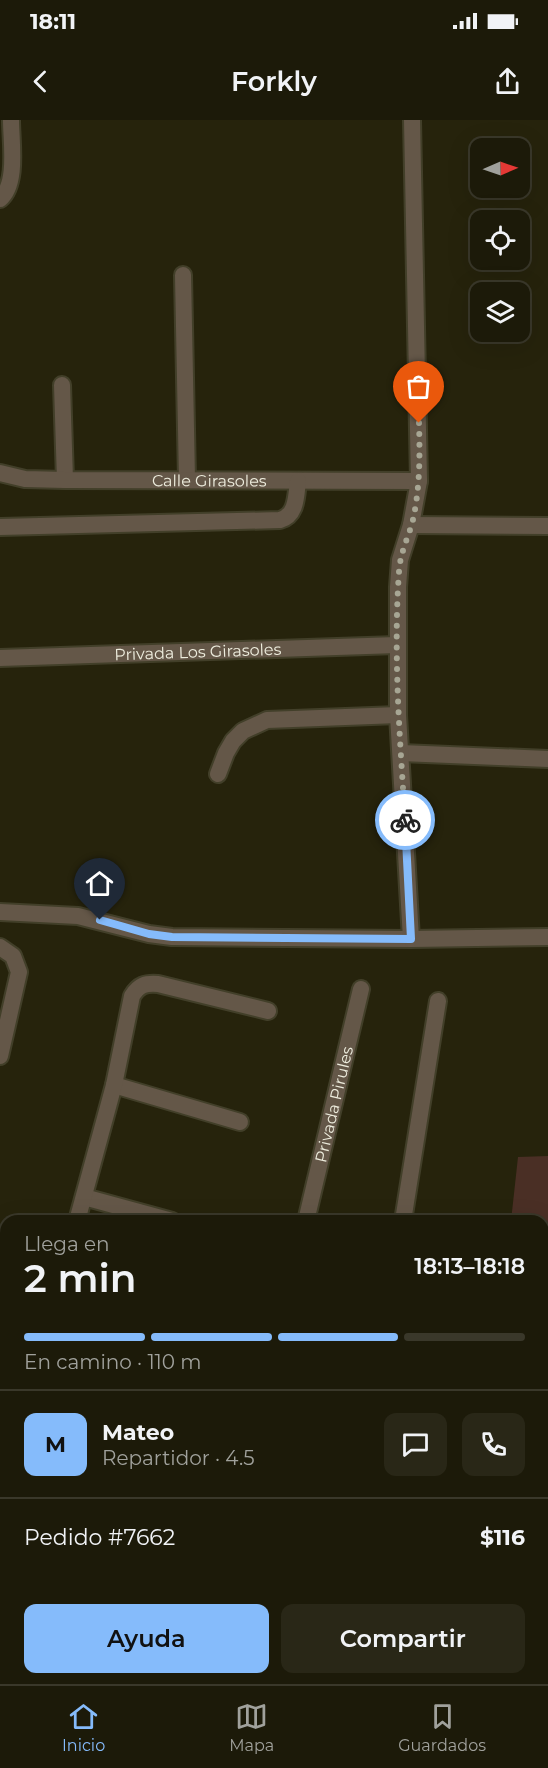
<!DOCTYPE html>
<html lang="es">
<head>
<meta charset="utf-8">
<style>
	body { margin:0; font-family:Montserrat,sans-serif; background:#292717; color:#f1f3f6; height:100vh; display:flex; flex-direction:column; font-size:22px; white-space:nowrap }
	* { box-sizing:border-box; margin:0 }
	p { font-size:20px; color:#a0a19c }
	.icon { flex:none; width:33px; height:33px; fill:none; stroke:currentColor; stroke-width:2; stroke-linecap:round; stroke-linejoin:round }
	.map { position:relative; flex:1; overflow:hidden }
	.side { position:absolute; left:0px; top:1095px; width:549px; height:470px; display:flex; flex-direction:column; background:#1c1a09; border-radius:18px 18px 0 0; box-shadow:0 6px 24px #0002,0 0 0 2px #3a382a }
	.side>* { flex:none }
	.needle { width:39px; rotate:88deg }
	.buttons { position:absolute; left:470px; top:18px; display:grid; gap:12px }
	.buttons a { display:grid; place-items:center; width:60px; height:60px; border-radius:12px; background:#1c1a09; box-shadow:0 6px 24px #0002,0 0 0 2px #3a382a; font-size:30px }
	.pin { position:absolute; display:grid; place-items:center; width:51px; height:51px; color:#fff; margin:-62px -26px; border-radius:50% 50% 50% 0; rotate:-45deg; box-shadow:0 0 6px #0007 }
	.pin .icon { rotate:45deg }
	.courier { position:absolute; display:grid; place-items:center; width:60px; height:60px; margin:-30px; border:4px solid #85bbfb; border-radius:50%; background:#fff; color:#222; box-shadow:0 2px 8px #0007 }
	.head em { font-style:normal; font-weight:600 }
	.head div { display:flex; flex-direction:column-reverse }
	.head { display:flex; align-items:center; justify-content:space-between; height:102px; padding:0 24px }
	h1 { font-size:39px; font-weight:600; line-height:45px }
	.bar { display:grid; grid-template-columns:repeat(4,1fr); gap:9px 6px; align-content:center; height:72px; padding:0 24px }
	.bar i { height:8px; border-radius:4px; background:#3a382a }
	.bar .on { background:#85bbfb }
	.bar p { grid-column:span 4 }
	.line { display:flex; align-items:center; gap:15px; padding:0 24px; border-top:2px solid #3a382a }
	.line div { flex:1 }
	.round { display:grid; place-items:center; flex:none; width:63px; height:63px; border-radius:12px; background:#292717 }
	.cta { display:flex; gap:12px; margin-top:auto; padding:12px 24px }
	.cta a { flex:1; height:69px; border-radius:12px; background:#85bbfb; color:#111; font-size:24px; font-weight:600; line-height:69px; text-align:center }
	.cta a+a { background:#292717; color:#f1f3f6 }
	.status { display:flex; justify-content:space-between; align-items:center; height:42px; padding:0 30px; background:#1c1a09; direction:ltr }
	.status svg { height:16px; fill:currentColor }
	header { display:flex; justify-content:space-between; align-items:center; height:78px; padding:0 24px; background:#1c1a09; font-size:27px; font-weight:600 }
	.tabs { display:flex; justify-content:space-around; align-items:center; height:84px; border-top:2px solid #3a382a; background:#1c1a09; font-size:16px; color:#a0a19c }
	.tabs a { display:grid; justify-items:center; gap:3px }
	.tabs .on { color:#85bbfb }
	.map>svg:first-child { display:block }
</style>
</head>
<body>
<div class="status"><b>18:11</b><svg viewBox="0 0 49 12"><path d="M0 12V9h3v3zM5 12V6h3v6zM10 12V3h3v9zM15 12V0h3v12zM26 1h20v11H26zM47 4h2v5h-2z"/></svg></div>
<header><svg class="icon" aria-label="back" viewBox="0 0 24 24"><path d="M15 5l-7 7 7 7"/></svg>Forkly<svg class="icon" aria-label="share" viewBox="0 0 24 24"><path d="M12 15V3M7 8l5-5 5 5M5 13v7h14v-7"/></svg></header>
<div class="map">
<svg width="548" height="1564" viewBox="0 0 548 1564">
	<rect width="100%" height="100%" fill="#26230c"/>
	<path fill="#4a2f25" d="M548,1036V1192H543V1101H511L518,1037Z"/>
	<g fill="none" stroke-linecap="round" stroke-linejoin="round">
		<g stroke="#423f29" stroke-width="20">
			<g id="minor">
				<path d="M0,79C18,64 11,22 11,0"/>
				<path d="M183,155L187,360"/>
				<path d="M62,265L65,360"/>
				<path id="s1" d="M0,353L25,359L65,360L419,361"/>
				<path d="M411,405L548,406"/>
				<path d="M0,407L280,400C297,395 296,376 298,361"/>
				<path id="s2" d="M0,538L397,525"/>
				<path d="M401,633L548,639"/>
				<path d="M218,654L226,633L233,621L243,611L267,600L398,595"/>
				<path d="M0,792L78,796L149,814L172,817L411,819L548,817"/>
				<path d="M411,819L398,595V467L400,440L411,405L419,361L412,0"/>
				<path d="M0,827L13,836L19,852L0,936"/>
				<path d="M114,965L240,1002"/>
				<path d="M84,1077L172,1101"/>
				<path d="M77,1101L114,965L132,876C139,865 145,863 158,864L268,891"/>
				<path id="s3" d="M306,1101L361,869"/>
				<path d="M403,1101L438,881"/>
				<path d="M0,1170L6,1171"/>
				<path d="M543,1285L548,1287"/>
				<path d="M543,1388L548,1389"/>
				<path d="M211,1561L226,1564"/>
				<path d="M121,1564L122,1558"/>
				<path d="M352,1564L354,1558"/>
				<path d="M473,1564L474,1558"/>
			</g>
		</g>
		<use href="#minor" stroke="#645748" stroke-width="16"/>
	</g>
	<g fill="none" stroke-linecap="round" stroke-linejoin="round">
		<path stroke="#a7a694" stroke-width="6" stroke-dasharray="0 10.8" d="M405,700C400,618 393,535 399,452C400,434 407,420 412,404C420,371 420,337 419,303"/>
		<path stroke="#85bbfb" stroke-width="8" d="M100,800L149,814L172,817L411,819L405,700"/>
	</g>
	<g text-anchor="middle" stroke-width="4.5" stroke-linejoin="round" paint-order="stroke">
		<g font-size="16" fill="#edecdd" stroke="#26230c">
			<text dy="6" stroke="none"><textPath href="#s1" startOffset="210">Calle Girasoles</textPath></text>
			<text dy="6" stroke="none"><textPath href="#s2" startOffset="198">Privada Los Girasoles</textPath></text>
			<text dy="6" stroke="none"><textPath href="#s3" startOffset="120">Privada Pirules</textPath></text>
		</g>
	</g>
</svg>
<div class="buttons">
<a><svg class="needle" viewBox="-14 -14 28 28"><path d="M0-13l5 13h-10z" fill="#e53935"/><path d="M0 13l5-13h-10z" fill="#a0a19c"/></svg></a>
<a><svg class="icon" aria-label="locate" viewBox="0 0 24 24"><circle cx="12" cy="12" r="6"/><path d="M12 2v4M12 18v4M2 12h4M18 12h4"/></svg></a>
<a><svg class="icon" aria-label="layers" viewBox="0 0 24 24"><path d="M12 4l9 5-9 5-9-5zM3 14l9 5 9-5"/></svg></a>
</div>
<div class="pin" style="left:419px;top:303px;background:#ea580c"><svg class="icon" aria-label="bag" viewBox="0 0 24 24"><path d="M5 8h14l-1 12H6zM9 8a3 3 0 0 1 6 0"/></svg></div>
<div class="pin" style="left:100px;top:800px;background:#1f2937"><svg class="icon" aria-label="home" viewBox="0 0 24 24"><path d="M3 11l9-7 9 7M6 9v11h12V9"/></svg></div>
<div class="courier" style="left:405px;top:700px"><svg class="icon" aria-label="bike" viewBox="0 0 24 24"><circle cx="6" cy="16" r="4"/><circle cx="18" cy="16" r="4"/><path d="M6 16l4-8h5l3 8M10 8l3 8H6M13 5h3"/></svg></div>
<section class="side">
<div class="head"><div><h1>2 min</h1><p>Llega en</p></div><em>18:13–18:18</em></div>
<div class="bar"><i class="on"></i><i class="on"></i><i class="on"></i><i></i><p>En camino · 110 m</p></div>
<div class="line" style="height:108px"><b class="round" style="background:#85bbfb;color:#111">M</b><div><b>Mateo</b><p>Repartidor · 4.5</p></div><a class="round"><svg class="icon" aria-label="chat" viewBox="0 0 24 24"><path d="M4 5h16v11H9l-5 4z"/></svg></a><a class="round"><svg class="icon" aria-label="phone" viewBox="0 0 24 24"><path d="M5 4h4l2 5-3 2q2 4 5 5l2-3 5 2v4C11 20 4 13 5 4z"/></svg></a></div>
<div class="line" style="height:78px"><div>Pedido #7662</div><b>$116</b></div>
<div class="cta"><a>Ayuda</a><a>Compartir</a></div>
</section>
</div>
<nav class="tabs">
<a class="on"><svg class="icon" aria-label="home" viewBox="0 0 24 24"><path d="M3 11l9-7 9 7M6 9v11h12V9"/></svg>Inicio</a>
<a><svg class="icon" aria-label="map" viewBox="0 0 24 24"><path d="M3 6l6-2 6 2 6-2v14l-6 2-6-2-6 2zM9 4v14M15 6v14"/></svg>Mapa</a>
<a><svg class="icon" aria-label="saved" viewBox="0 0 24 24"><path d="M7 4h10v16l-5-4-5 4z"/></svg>Guardados</a>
</nav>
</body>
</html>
